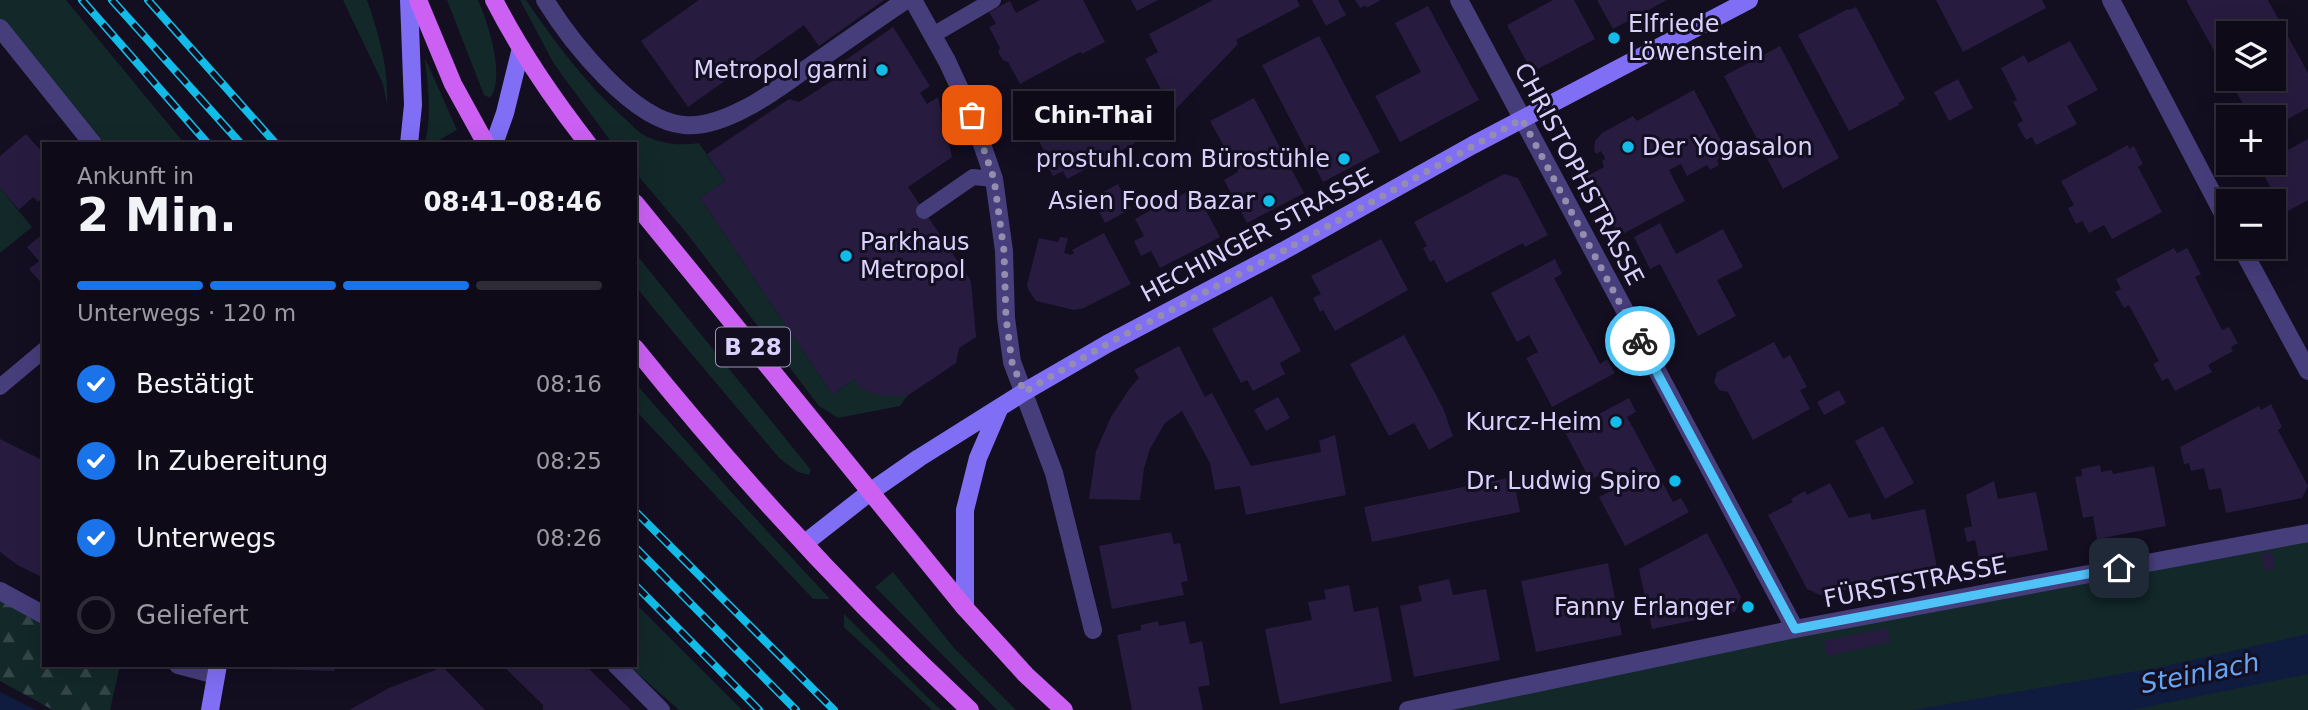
<!DOCTYPE html>
<html lang="de">
<head>
<meta charset="utf-8">
<style>
	body { margin:0; font-family:"DejaVu Sans",sans-serif; background:#171321; color:#f1f3f6; height:100vh; display:flex; flex-direction:column; font-size:26px; white-space:nowrap }
	* { box-sizing:border-box; margin:0 }
	p { font-size:23px; color:#9b9aa2 }
	.icon { flex:none; width:38px; height:38px; fill:none; stroke:currentColor; stroke-width:2; stroke-linecap:round; stroke-linejoin:round }
	.map { position:relative; flex:1; overflow:hidden }
	.sheet { position:absolute; left:42px; top:142px; width:595px; height:525px; display:flex; flex-direction:column; background:#0e0a18; border-radius:0px; box-shadow:0 7px 28px #0002,0 0 0 2px #2e2b37 }
	.sheet>* { flex:none }
	.fabs { position:absolute; left:2216px; top:21px; display:grid; gap:14px }
	.fabs a { display:grid; place-items:center; width:70px; height:70px; border-radius:0px; background:#0e0a18; box-shadow:0 7px 28px #0002,0 0 0 2px #2e2b37; font-size:35px }
	.pin { position:absolute; display:grid; place-items:center; width:60px; height:60px; color:#fff; margin:-30px; border-radius:14px; box-shadow:0 4px 10px #0006 }
	.courier { position:absolute; display:grid; place-items:center; width:70px; height:70px; margin:-35px; border:5px solid #4fc3f7; border-radius:50%; background:#fff; color:#222; box-shadow:0 2px 9px #0007 }
	.bubble { position:absolute; height:49px; border-radius:0px; background:#0e0a18; box-shadow:0 7px 28px #0002,0 0 0 2px #2e2b37; font-size:23px; font-weight:600; line-height:49px; text-align:center }
	.overview em { font-style:normal; font-weight:600 }
	.overview div { display:flex; flex-direction:column-reverse }
	.overview { display:flex; align-items:center; justify-content:space-between; height:119px; padding:0 35px }
	h1 { font-size:46px; font-weight:600; line-height:52px }
	.bar { display:grid; grid-template-columns:repeat(4,1fr); gap:10px 7px; align-content:center; height:84px; padding:0 35px }
	.bar i { height:9px; border-radius:5px; background:#2e2b37 }
	.bar .on { background:#1a73e8 }
	.bar p { grid-column:span 4 }
	ol { padding:0 35px; list-style:none }
	li { display:flex; align-items:center; gap:21px; height:77px }
	li p { margin-inline-start:auto }
	li .icon { padding:7px; border-radius:50%; background:#1a73e8; color:#fff; stroke-width:4 }
	li:last-child { color:#9b9aa2 }
	li i { width:38px; height:38px; border:4px solid #2e2b37; border-radius:50% }
	.map>svg:first-child { display:block }
</style>
</head>
<body>
<div class="map">
<svg width="2308" height="710" viewBox="0 0 2308 710">
	<defs>
		<pattern id="forest-firs" width="22" height="20" patternUnits="userSpaceOnUse" patternTransform="scale(1.75)"><rect width="22" height="20" fill="#122829"/><path d="M5 1l3.5 6h-7zM16 11l3.5 6h-7z" fill="#344649"/></pattern>
	</defs>
	<rect width="100%" height="100%" fill="#130e20"/>
	<path fill="#122829" d="M0,0H66L184,143H93L0,28Z
		M343,0H367C379,35 389,68 387,105L383,84Z
		M447,0H478C488,22 506,78 490,98L484,95Z
		M520,0H526C554,41 585,83 622,116C628,121 635,129 642,134C660,144 680,146 699,143L725,181L700,198L832,394L854,379C866,397 887,396 907,396L900,406L838,418L819,406L688,235L635,172V144L612,143L554,64Z
		M425,58L457,130L434,143H425C432,114 428,88 425,58Z
		M0,188L32,227L0,253Z
		M635,253L811,470L809,475L798,472L780,459L653,308L635,285Z
		M635,383L733,494L830,599H813L635,410Z
		M2308,533V710H1408Z
		M893,572L954,648L1016,710H997L875,587Z
		M635,603L742,710H679L628,665H635Z
		M844,614L927,697L941,710H932L844,627Z"/>
	<path fill="url(#forest-firs)" d="M0,599L44,626V665H120L110,710H53L0,681Z"/>
	<path fill="#0f1c3f" d="M2308,634V674L2132,710H1913L2161,667Z
		M0,692L36,710H0Z"/>
	<path fill="#271c3f" d="M699,0H884L819,46L804,25L688,107L641,41Z
		M1040,0H1083L1105,42L1082,54L1081,52L1076,54L1020,84L1008,62L1003,60L998,52L1000,48L989,27L996,24L989,12L1010,1L1016,13Z
		M1131,0H1158L1137,11Z
		M1213,0H1297L1300,6L1236,40L1238,44L1173,112L1145,59L1158,52L1149,34Z
		M1312,0H1338L1346,15L1326,26Z
		M1355,0H1381L1366,8V5L1360,8Z
		M1553,0H1574L1595,39L1532,72L1507,25Z
		M1597,0H1667L1613,29Z
		M1936,0H2042L2046,8L1963,52Z
		M2186,0H2268L2308,73V108L2273,127V117H2250L2229,79H2273V33H2228V76Z
		M1428,6L1479,100L1400,142L1375,96L1421,72L1395,23Z
		M1856,7L1905,99L1898,103L1899,105L1849,131L1798,35L1848,9L1849,10Z
		M893,27L930,86L920,93L927,104L938,97L952,157L908,187L971,281L976,337L959,348L956,363L907,396H881L859,388L854,379L832,394L700,198L725,181L707,154L789,99L799,102L835,79L830,71Z
		M1319,36L1380,152L1323,182L1262,65Z
		M2070,41L2098,90L2067,106L2077,124L2036,145L2032,137L2026,140L2017,124L2023,121L2013,102L2017,100L2001,68L2024,55L2028,63Z
		M1780,46L1839,158L1783,189L1724,76Z
		M1958,79L1973,108L1949,121L1934,92Z
		M1694,90L1728,154L1717,160L1719,165L1710,170L1707,165L1687,176L1681,164L1669,170L1685,201L1619,236L1587,176L1604,167L1602,162L1605,158L1601,151L1596,154L1594,150L1595,141L1602,133L1633,116L1637,121Z
		M1254,98L1304,193L1247,223L1224,180L1238,172L1210,121Z
		M1083,99L1093,117L1127,99L1155,126L1132,145L1067,179L1063,171L1053,176L1040,153L1044,151L1031,126Z
		M26,134L44,154V197L38,202L33,197L19,210L0,188V156Z
		M2308,139V200L2284,213L2259,166L2264,163H2273V158Z
		M2128,145L2129,149L2134,146L2143,164L2138,167L2162,212L2112,239L2104,225L2089,233L2082,221L2076,224L2068,208L2074,205L2061,181Z
		M1504,174L1518,178L1548,235L1525,247L1523,243L1446,283L1434,260L1430,262L1423,248L1427,246L1414,222Z
		M1118,184L1131,209L1105,223L1092,198Z
		M1194,188L1220,237L1160,268L1151,251L1141,256L1134,241L1144,236L1135,219L1158,206L1155,201L1172,192L1176,198Z
		M1660,223L1676,254L1723,229L1743,267L1717,280L1736,316L1698,336L1660,264L1650,269L1634,237Z
		M44,233V286L29,269L39,261L27,247Z
		M1104,233L1131,284L1084,308L1074,310L1036,301L1029,291L1027,285L1039,238L1058,242L1060,237L1068,238L1064,253L1071,255L1074,253L1072,250Z
		M1381,239L1408,290L1335,331L1323,310L1320,312L1313,298L1321,294L1311,276Z
		M2174,248L2177,253L2187,248L2201,274L2195,277L2222,330L2229,327L2238,343L2231,347L2233,351L2208,365L2212,372L2175,391L2168,378L2162,381L2153,364L2159,361L2129,305L2124,308L2115,292L2121,289L2116,279Z
		M1555,259L1562,274L1554,278L1600,364L1607,359L1615,373L1552,407L1526,358L1538,352L1529,335L1517,342L1491,293Z
		M1272,296L1301,351L1280,363L1285,374L1253,391L1247,380L1241,383L1212,329Z
		M1404,335L1443,408L1453,436L1429,450L1414,423L1389,436L1350,364Z
		M1774,342L1783,359L1790,355L1807,387L1800,390L1810,409L1753,440L1728,392L1719,390L1714,382L1717,372Z
		M1179,346L1205,397L1212,393L1251,466L1321,452L1319,441L1335,435L1346,495L1246,515L1240,486L1215,490L1210,463L1182,411L1165,423L1150,449L1144,468L1140,500L1089,499L1096,451L1111,417L1130,388L1139,378L1134,370Z
		M1839,390L1846,403L1824,415L1817,402Z
		M1278,397L1290,418L1266,431L1254,410Z
		M1629,398L1636,412L1627,417L1632,426L1673,502L1681,498L1689,512L1625,546L1599,497L1611,491L1602,474L1590,480L1565,432Z
		M2271,404L2282,427L2278,430L2308,486L2302,498L2226,513L2221,488L2209,490L2204,468L2191,471L2189,463L2184,464L2180,447L2259,406L2261,410Z
		M1883,426L1914,483L1885,499L1855,441Z
		M0,439L44,461V578L19,566L0,552Z
		M2100,465L2101,472L2112,470L2113,474L2154,466L2166,526L2097,539L2093,516L2083,518L2075,477L2082,476L2081,469Z
		M1513,477L1520,512L1372,542L1364,507Z
		M1994,481L1998,499L2036,492L2048,550L1980,563L1975,540L1967,542L1964,528L1972,526L1966,495Z
		M1830,483L1849,518L1870,513L1872,520L1925,509L1938,572L1820,595L1807,589L1768,515L1793,502L1791,499L1805,491L1807,495Z
		M1171,532L1174,544L1180,543L1188,581L1181,582L1184,595L1112,609L1099,546Z
		M1707,533L1741,597L1735,612L1652,629L1639,569Z
		M2272,552L2275,568L2264,570L2261,554Z
		M1608,563L1622,635L1536,652L1521,581Z
		M1449,579L1453,595L1486,589L1500,660L1414,677L1400,606L1422,601L1418,586Z
		M1349,585L1354,612L1378,607L1392,681L1280,704L1265,629L1312,620L1308,602L1326,599L1324,590Z
		M1158,621L1159,626L1185,621L1190,644L1202,641L1210,685L1198,687L1203,710H1132L1117,635L1141,630V625Z
		M1887,628L1891,642L1827,656L1824,641Z
		M270,665H337L334,671L269,669Z
		M502,665H585L631,710H543V705Z
		M443,667L485,710H349L389,688Z"/>
	<g fill="none" stroke-linecap="round" stroke-linejoin="round">
		<path stroke="#463d7b" stroke-width="16" d="M933,35L993,0
			M924,211L973,177L994,179
			M0,387L44,350"/>
		<path stroke="#463d7b" stroke-width="18" d="M545,0C571,42 633,121 684,125C704,127 729,117 746,108C768,97 788,81 809,67C841,45 873,22 906,0
			M913,0L947,61L972,115L994,179L1004,251L1006,318L1012,362L1054,473L1093,630
			M1459,0L1795,629
			M2111,0L2228,223
			M0,28L93,144
			M2241,247L2308,371
			M0,591L44,615
			M178,665L216,675
			M616,665L661,710
			M1408,710L1795,629L2308,533"/>
		<path stroke="#806ff5" stroke-width="18" d="M409,0L413,105L409,144
			M494,144L505,113L521,48
			M805,543L870,492L919,458L1024,392L1107,344L1283,251L1473,145L1749,0
			M965,608V510L978,458L1000,407
			M210,710L218,665"/>
		<path stroke="#cb60f3" stroke-width="18" d="M418,0L453,84L486,144
			M494,0C520,51 553,99 588,144
			M635,203L965,608L1026,675L1064,710
			M635,348C738,476 850,598 970,710"/>
		<g stroke="#11bde8" stroke-width="8">
			<path id="rail" d="M82,0L208,144
				M112,0L241,144
				M148,0L276,144
				M635,511L834,710
				M635,547L796,710
				M635,585L759,710"/>
		</g>
		<use href="#rail" stroke="#130e20" stroke-width="5" stroke-dasharray="16" stroke-linecap="butt"/>
	</g>
	<g fill="none" stroke-linecap="round" stroke-linejoin="round">
		<path stroke="#948daf" stroke-width="7" stroke-dasharray="0 12.6" d="M972,115L994,179L1004,251L1006,318L1012,362L1024,392L1107,344L1283,251L1522,119L1640,341"/>
		<path stroke="#4fc3f7" stroke-width="9" d="M1640,341L1795,629L2119,568"/>
	</g>
	<g fill="#11bde8" stroke="#130e20" stroke-width="2.5">
		<circle cx="1614" cy="38" r="7"/>
		<circle cx="882" cy="70" r="7"/>
		<circle cx="1628" cy="147" r="7"/>
		<circle cx="1344" cy="159" r="7"/>
		<circle cx="1269" cy="201" r="7"/>
		<circle cx="846" cy="256" r="7"/>
		<circle cx="1616" cy="422" r="7"/>
		<circle cx="1675" cy="481" r="7"/>
		<circle cx="1748" cy="607" r="7"/>
	</g>
	<g text-anchor="middle" stroke-width="6" stroke-linejoin="round" paint-order="stroke">
		<rect fill="#130e20" stroke="#9e96ba" stroke-width="2" x="716" y="327.5" width="74" height="39" rx="5"/>
		<g font-size="23" font-weight="bold" fill="#dad1fc">
			<text x="753" y="355">B 28</text>
		</g>
		<g font-size="24" fill="#dad1fc" stroke="#130e20" text-anchor="end">
			<text x="1628" y="32" text-anchor="start">Elfriede<tspan x="1628" dy="28">Löwenstein</tspan></text>
			<text x="868" y="78">Metropol garni</text>
			<text x="1642" y="155" text-anchor="start">Der Yogasalon</text>
			<text x="1330" y="167">prostuhl.com Bürostühle</text>
			<text x="1255" y="209">Asien Food Bazar</text>
			<text x="860" y="250" text-anchor="start">Parkhaus<tspan x="860" dy="28">Metropol</tspan></text>
			<text x="1602" y="430">Kurcz-Heim</text>
			<text x="1661" y="489">Dr. Ludwig Spiro</text>
			<text x="1734" y="615">Fanny Erlanger</text>
		</g>
		<g font-size="24" fill="#dad1fc" stroke="#130e20">
			<text transform="translate(1579 174) rotate(62)" y="8">CHRISTOPHSTRASSE</text>
			<text transform="translate(1257 235) rotate(-28)" y="8">HECHINGER STRASSE</text>
			<text transform="translate(1915 582) rotate(-11)" y="8">FÜRSTSTRASSE</text>
		</g>
		<g font-size="26" font-style="italic" fill="#66a4f4" stroke="#130e20">
			<text transform="translate(2200 673) rotate(-11)" y="9">Steinlach</text>
		</g>
	</g>
</svg>
<div class="fabs">
<a><svg class="icon" aria-label="layers" viewBox="0 0 24 24"><path d="M12 4l9 5-9 5-9-5zM3 14l9 5 9-5"/></svg></a>
<a>+</a>
<a>−</a>
</div>
<div class="pin" style="left:972px;top:115px;background:#ea580c"><svg class="icon" aria-label="bag" viewBox="0 0 24 24"><path d="M5 8h14l-1 12H6zM9 8a3 3 0 0 1 6 0"/></svg></div>
<div class="pin" style="left:2119px;top:568px;background:#1f2937"><svg class="icon" aria-label="home" viewBox="0 0 24 24"><path d="M3 11l9-7 9 7M6 9v11h12V9"/></svg></div>
<div class="courier" style="left:1640px;top:341px"><svg class="icon" aria-label="bike" viewBox="0 0 24 24"><circle cx="6" cy="16" r="4"/><circle cx="18" cy="16" r="4"/><path d="M6 16l4-8h5l3 8M10 8l3 8H6M13 5h3"/></svg></div>
<div class="bubble" style="left:1013px;top:91px;width:161px">Chin-Thai</div>
<section class="sheet">
<div class="overview"><div><h1>2 Min.</h1><p>Ankunft in</p></div><em>08:41–08:46</em></div>
<div class="bar"><i class="on"></i><i class="on"></i><i class="on"></i><i></i><p>Unterwegs · 120 m</p></div>
<ol>
<li><svg class="icon" aria-label="check" viewBox="0 0 24 24"><path d="M5 12l5 5 9-10"/></svg>Bestätigt<p>08:16</p></li>
<li><svg class="icon" aria-label="check" viewBox="0 0 24 24"><path d="M5 12l5 5 9-10"/></svg>In Zubereitung<p>08:25</p></li>
<li><svg class="icon" aria-label="check" viewBox="0 0 24 24"><path d="M5 12l5 5 9-10"/></svg>Unterwegs<p>08:26</p></li>
<li><i></i>Geliefert</li>
</ol>
</section>
</div>
</body>
</html>
